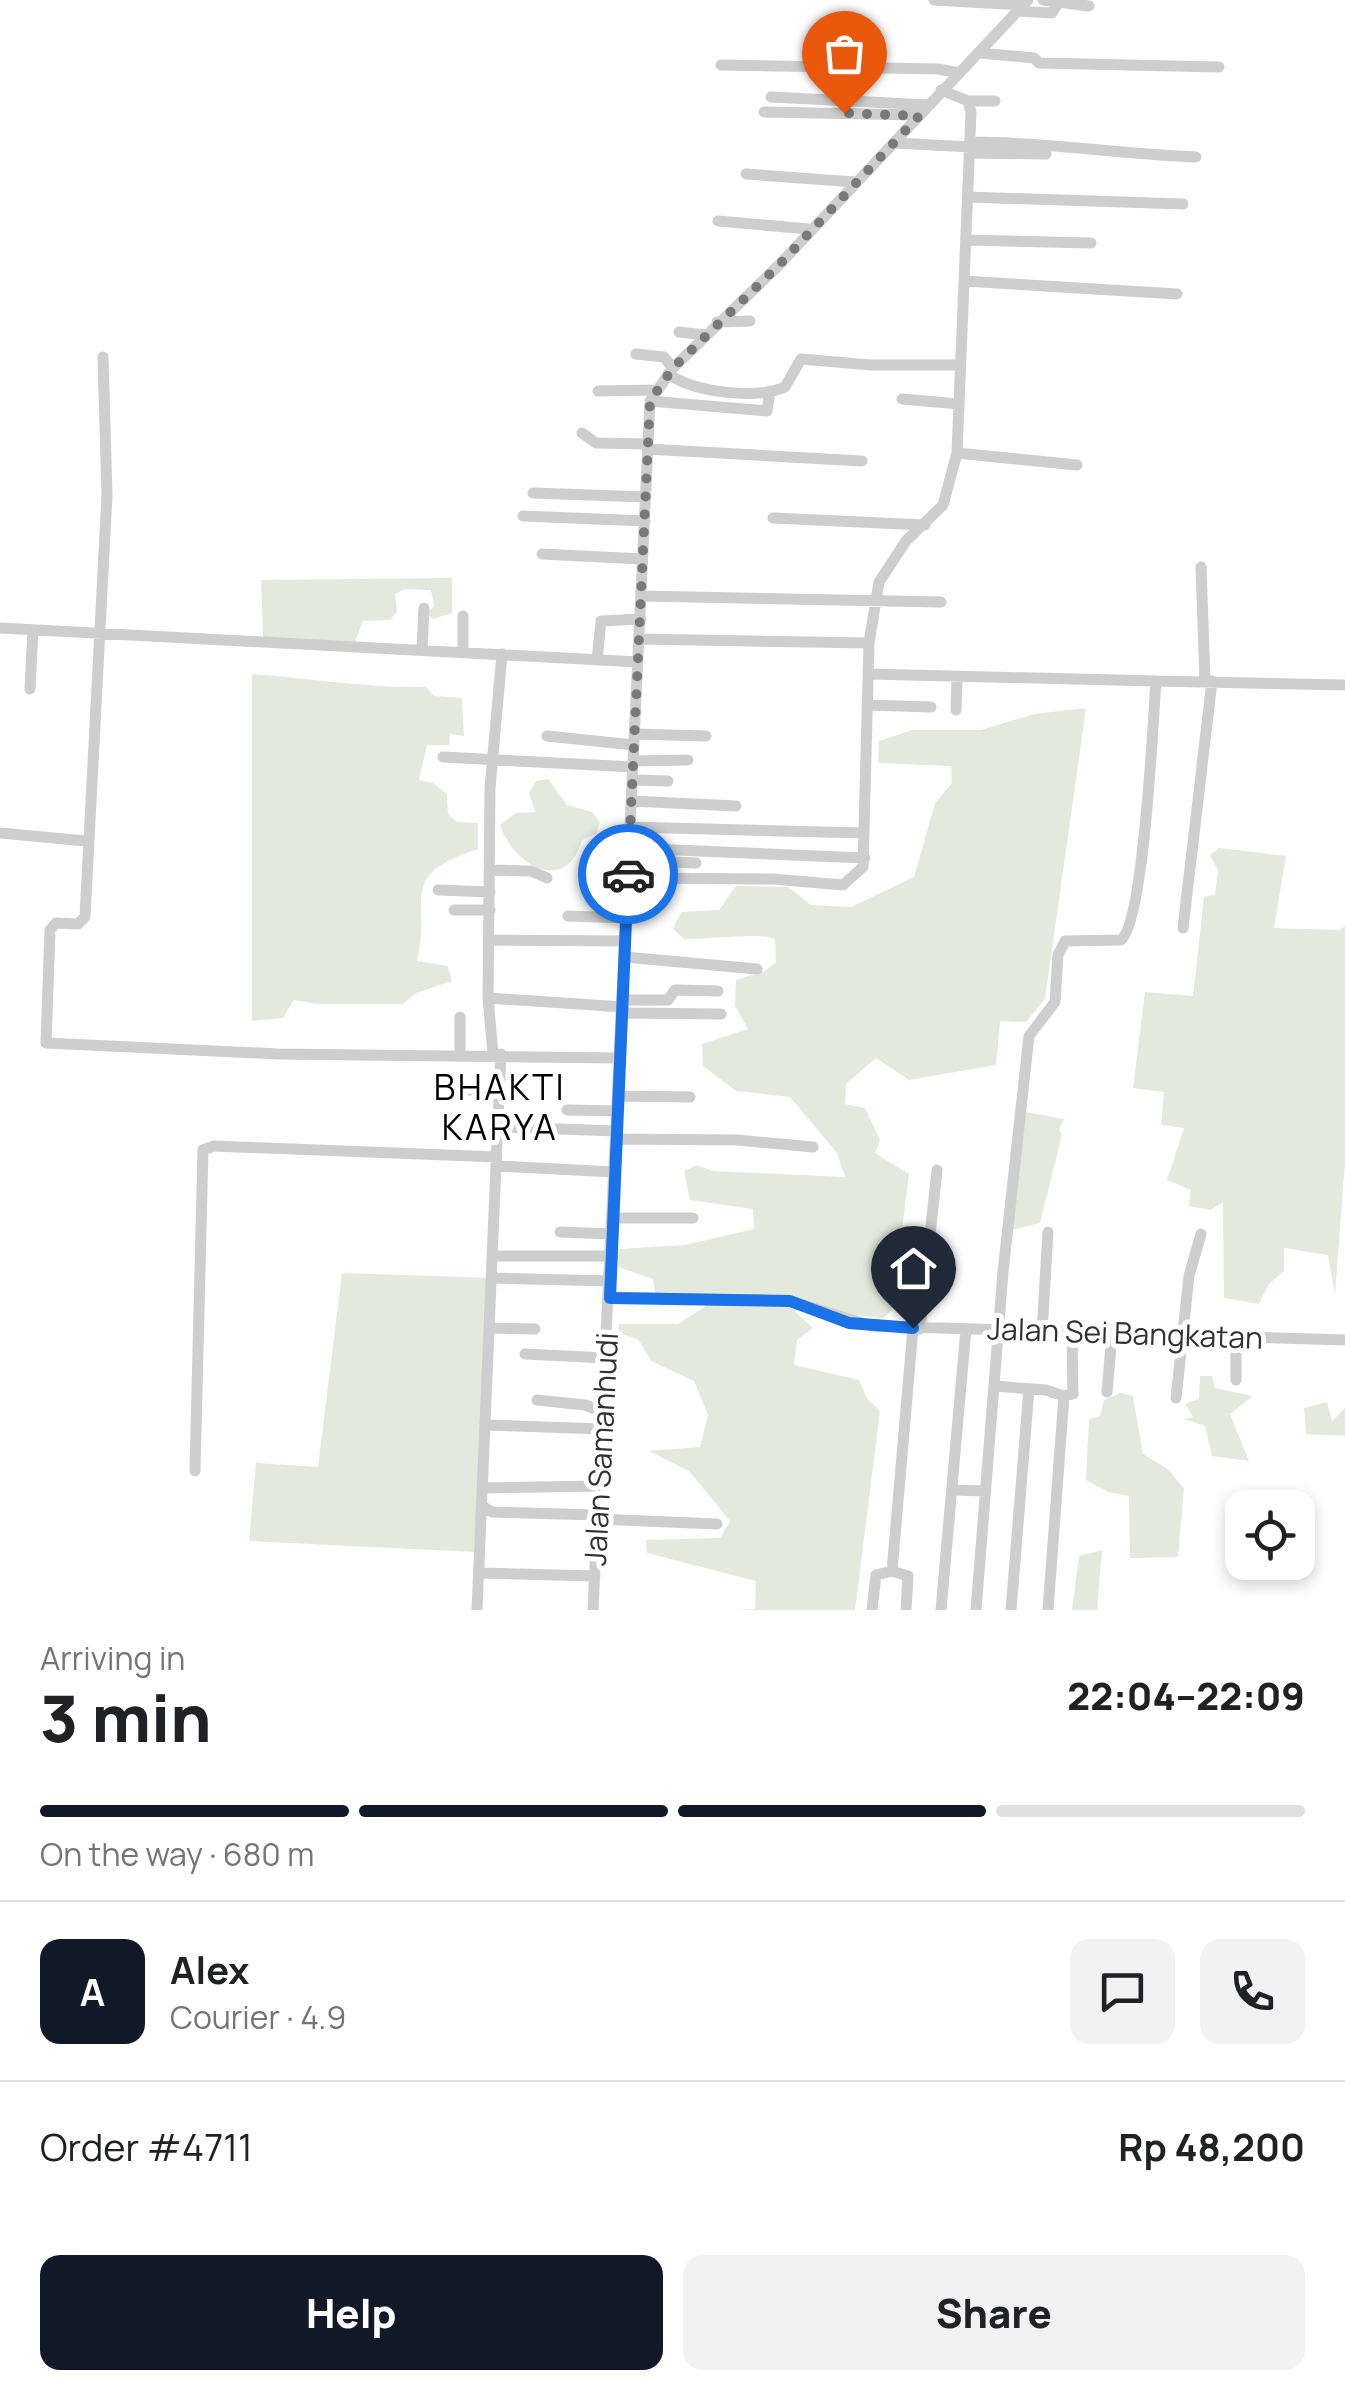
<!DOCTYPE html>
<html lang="en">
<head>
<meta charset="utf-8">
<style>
	body { margin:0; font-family:Manrope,sans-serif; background:#f2f2f2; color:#202124; height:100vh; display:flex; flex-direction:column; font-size:38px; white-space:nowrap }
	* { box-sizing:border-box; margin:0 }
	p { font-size:32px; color:#757577 }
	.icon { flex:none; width:55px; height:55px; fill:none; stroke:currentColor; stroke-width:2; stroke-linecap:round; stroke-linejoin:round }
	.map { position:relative; height:1610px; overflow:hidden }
	.side { display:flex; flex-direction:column; background:#fff; flex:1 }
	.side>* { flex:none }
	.controls { position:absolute; left:1225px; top:1490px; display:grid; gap:20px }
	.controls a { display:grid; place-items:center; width:90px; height:90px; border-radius:20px; background:#fff; box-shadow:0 5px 15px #0003; font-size:50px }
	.pin { position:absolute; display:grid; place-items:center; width:85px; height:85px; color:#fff; margin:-102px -42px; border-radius:50% 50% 50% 0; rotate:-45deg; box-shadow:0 0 10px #0007 }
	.pin .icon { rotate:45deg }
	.courier { position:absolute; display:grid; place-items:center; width:100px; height:100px; margin:-50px; border:8px solid #1a73e8; border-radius:50%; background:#fff; color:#222; box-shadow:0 2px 12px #0007 }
	.overview em { font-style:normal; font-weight:800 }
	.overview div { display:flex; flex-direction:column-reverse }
	.overview { display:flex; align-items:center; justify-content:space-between; height:170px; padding:0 40px }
	h1 { font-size:65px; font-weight:800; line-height:75px }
	.bar { display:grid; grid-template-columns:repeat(4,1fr); gap:15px 10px; align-content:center; height:120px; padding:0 40px }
	.bar i { height:12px; border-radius:8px; background:#e0e0e0 }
	.bar .active { background:#111827 }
	.bar p { grid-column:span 4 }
	.line { display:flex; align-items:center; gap:25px; padding:0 40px; border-top:2px solid #e0e0e0 }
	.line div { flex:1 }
	.round { display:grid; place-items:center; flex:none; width:105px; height:105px; border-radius:20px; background:#f2f2f2 }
	.button { display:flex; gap:20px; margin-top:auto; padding:20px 40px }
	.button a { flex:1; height:115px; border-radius:20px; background:#111827; color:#fff; font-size:40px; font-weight:800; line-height:115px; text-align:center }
	.button a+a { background:#f2f2f2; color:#202124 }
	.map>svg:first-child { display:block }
</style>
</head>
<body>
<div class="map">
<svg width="1345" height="1610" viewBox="0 0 1345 1610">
	<rect width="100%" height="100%" fill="#fff"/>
	<path fill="#e4e9dd" d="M452,578V613L433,619L427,613L434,606L431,590L406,589L395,594L397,612L390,620L363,621L355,642L263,637L261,580Z
		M252,674C310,678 367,688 426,687L434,696L462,698L464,736L450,734L449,745H427L419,780L433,783L447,794L448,814L457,822L478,823V849C395,876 432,899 417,961L448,966L452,981L416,993L403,1004H317L294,1000L283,1018L252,1021Z
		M1086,708L1045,999L1026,1022L1000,1021L996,1065L909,1080L876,1058L846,1084L845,1104L865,1108L880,1140L875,1153L909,1174L892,1310L883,1318L791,1308L813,1328L797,1340L794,1365L859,1380L867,1398L880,1411L855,1610H734L755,1609L756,1581L647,1553L646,1540L720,1538L730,1521L689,1471L649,1451L700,1447L708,1415L694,1381L651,1361L638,1339L618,1333L619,1324H678L706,1306L704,1294L655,1293L653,1279L618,1267L619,1249L685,1245L754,1229L753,1209L690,1200L684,1171L697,1165L712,1171L845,1177L837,1153L790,1097L736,1091L703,1066L702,1044L748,1029L735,1006L736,980L765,971L776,962L775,939C760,932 706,940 684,939L673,929L681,912L719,910L736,886L788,887L811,905L851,907L914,877L935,803L952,783L951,766L878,763L879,741L912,730H981L1034,714Z
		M548,779L567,805L592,812L600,822L596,834L582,840C566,896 513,865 500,825L516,813L535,812L529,793L536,781Z
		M1219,848L1286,856L1274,928L1340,930L1345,926V1162L1335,1294L1328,1255L1284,1248V1271L1269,1284L1259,1304L1224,1298L1223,1202L1211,1210L1189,1206L1191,1190L1167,1180L1184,1128L1161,1125L1164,1092L1133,1088L1145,992L1193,996L1204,897L1215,894L1218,871L1210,855Z
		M1020,1111L1064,1119L1059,1130L1062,1135L1040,1223L1007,1231Z
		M342,1273L492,1278L474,1552L249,1541L256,1463L318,1467Z
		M1200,1376H1212L1215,1388L1253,1396L1230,1414L1249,1461L1212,1456L1205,1426L1184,1419L1193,1417L1185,1404L1199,1399Z
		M1120,1393L1133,1396L1143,1454L1168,1469L1184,1489L1178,1557L1130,1558L1129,1496L1108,1492L1086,1480L1089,1419L1100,1416L1104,1400Z
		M1327,1402L1332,1421L1345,1408V1436L1306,1434L1304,1408Z
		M1102,1550L1097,1610H1072L1079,1556Z"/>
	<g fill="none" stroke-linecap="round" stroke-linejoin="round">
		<path stroke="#cecece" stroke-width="11" d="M934,0L1024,5
			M1043,0L1089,6
			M1018,11L1052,13L1058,3
			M980,53L1034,58L1039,63L1219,67
			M721,65L938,69L960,73
			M771,97L929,105
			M968,101H995
			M764,112L919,115
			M971,142C1047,142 1119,154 1196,157
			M895,143L971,147
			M970,153L1046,154
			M746,174L855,182
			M968,197L1183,204
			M718,221L809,229
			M966,240L1091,243
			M964,281L1177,294
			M717,322L750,321
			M679,332L706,335
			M636,354L664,357L673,368
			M103,357L107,495L85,917L78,924L56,923L50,930L46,1043L278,1054L620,1058
			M668,374C694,392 755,400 785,387L801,359L871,365H960
			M598,391L657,390
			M902,399L959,404
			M650,401L767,411L770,391
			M582,433L596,443L647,444
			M647,449L862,461
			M957,453L1077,465
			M533,493L646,497
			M523,516L645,521
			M773,518L925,525
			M542,554L642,559
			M1201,567L1205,681
			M641,596L941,602
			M0,628L638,662
			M639,639L869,643
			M422,649L424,608
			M463,651V616
			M597,660L601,621L641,619
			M869,674L1156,681
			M30,689L33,630
			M868,705L931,707
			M956,710L957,676
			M634,734L706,736
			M547,736L634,745
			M443,757L633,767
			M634,761L688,760
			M632,780L668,781
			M631,801L736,806
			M630,827L864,833
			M0,833L86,841
			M629,848L865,858
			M629,860L696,863
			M489,870L531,871L547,878
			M628,878L773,879L843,885L863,867L869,643L879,582L906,541L943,505L957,453L971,112L968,101L941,90
			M438,890L490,892
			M454,910H490
			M568,916L626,918
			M1183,928L1212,681
			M489,940L625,941
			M625,957L757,969
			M488,998L623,1007
			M624,1000H668L675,990L718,991
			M623,1013L721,1014
			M493,1054L488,998L490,788L502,654
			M501,1054L496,1166L614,1172
			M460,1055V1017
			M444,1089L501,1091
			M619,1096L690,1097
			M567,1110L618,1111
			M501,1127L617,1131
			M616,1139L737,1140L813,1147
			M613,1218H693
			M560,1232L612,1234
			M493,1256H611
			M492,1278L610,1281
			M609,1297L790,1301L872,1326L1345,1340
			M490,1328L535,1329
			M920,1329L937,1170
			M1042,1332L1048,1232
			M525,1354L606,1358
			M1236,1380V1338
			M994,1386L1046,1390L1064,1396L1048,1610
			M1107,1392L1112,1334
			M1064,1396L1073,1394L1072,1333
			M1176,1398L1189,1276L1201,1234
			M537,1400L585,1405L603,1412
			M485,1425L602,1429
			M195,1471L203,1150L214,1146L497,1157
			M483,1488L599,1486
			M952,1490L986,1491
			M482,1506L492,1512L597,1515
			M597,1519L717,1524
			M479,1573L595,1576
			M477,1610L496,1166
			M593,1610L650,401L673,368L780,264L1028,0
			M872,1610L876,1575L892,1571
			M906,1610L908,1576L892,1571L913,1328
			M941,1610L966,1329
			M976,1610L1003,1272L1029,1036L1055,1002L1058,955L1065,941L1121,940C1144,922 1153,721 1156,681L1345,685
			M1011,1610L1029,1389"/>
	</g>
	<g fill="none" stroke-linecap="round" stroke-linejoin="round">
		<path stroke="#797979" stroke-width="10" stroke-dasharray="0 18" d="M628,874L650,401L673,368L780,264L919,116L844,113"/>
		<path stroke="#1a73e8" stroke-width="12" d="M628,874L610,1298L790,1301L849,1323L913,1328"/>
	</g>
	<g text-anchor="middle" stroke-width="10" stroke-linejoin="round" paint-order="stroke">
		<g font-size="30" fill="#313131" stroke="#fff">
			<text transform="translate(1125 1334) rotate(2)" y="10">Jalan Sei Bangkatan</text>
			<text transform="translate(602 1449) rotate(-87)" y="10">Jalan Samanhudi</text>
		</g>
		<g font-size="35" letter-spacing="2.5" fill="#000" stroke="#fff">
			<text x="500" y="1100">BHAKTI<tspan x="500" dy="40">KARYA</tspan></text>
		</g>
	</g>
</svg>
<div class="controls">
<a><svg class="icon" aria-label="locate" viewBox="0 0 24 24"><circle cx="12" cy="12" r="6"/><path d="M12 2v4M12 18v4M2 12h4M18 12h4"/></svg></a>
</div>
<div class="pin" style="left:844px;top:113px;background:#ea580c"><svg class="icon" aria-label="bag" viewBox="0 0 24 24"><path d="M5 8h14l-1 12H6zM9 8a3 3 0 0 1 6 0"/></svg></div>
<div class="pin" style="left:913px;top:1328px;background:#1f2937"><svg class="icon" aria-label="home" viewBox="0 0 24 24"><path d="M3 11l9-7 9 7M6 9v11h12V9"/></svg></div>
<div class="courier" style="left:628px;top:874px"><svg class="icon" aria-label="car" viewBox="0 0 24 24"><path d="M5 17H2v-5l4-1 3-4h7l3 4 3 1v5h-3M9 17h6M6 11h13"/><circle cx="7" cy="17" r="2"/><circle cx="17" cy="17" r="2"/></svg></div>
</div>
<section class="side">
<div class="overview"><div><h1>3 min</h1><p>Arriving in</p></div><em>22:04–22:09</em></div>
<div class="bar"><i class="active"></i><i class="active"></i><i class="active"></i><i></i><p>On the way · 680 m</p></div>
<div class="line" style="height:180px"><b class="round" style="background:#111827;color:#fff">A</b><div><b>Alex</b><p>Courier · 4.9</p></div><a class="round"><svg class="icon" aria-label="chat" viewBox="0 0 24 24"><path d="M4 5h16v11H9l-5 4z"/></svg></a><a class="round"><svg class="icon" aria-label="phone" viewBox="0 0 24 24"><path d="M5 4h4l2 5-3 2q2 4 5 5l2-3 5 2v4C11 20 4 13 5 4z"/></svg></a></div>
<div class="line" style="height:130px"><div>Order #4711</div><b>Rp 48,200</b></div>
<div class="button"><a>Help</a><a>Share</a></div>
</section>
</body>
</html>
